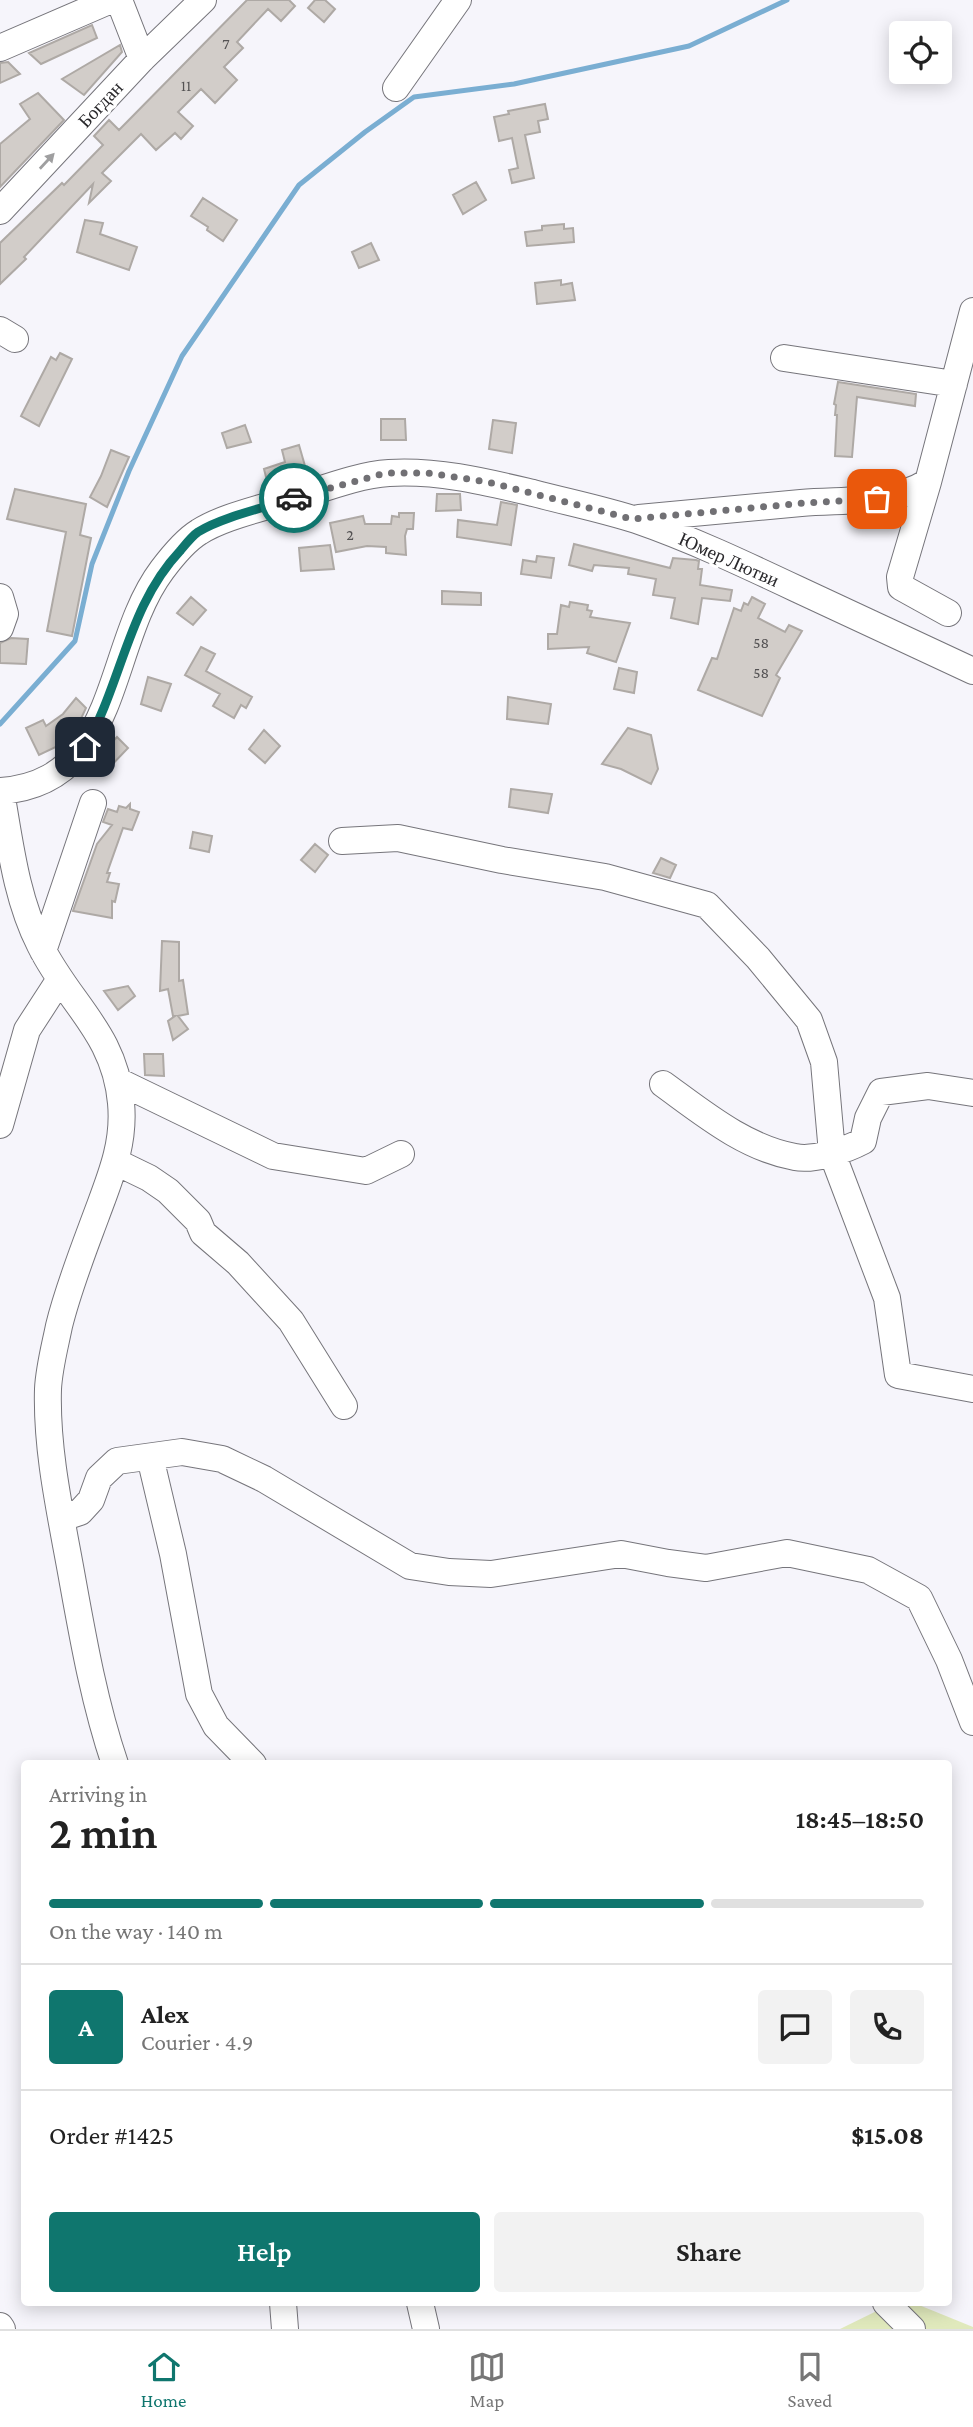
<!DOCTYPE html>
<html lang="en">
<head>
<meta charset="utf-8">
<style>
	body { margin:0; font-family:"Crimson Pro",serif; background:#f2f2f2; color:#222; height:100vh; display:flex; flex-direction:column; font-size:26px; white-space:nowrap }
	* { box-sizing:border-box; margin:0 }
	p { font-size:23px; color:#767676 }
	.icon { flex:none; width:38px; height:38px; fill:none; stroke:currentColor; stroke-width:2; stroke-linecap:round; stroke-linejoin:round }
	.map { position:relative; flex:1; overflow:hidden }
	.details { position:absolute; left:21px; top:1760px; width:931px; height:546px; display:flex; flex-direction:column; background:#fff; border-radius:7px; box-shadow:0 4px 18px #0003 }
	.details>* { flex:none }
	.buttons { position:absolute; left:889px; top:21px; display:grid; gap:14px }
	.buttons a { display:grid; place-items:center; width:63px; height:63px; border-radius:7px; background:#fff; box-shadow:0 4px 18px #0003; font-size:35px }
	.pin { position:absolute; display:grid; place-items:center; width:60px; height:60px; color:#fff; margin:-30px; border-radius:14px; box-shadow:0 4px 10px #0006 }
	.courier { position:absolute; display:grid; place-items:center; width:70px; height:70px; margin:-35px; border:5px solid #0f766e; border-radius:50%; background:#fff; color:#222; box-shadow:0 2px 9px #0007 }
	.overview em { font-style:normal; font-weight:600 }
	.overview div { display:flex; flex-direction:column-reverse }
	.overview { display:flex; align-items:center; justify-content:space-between; height:119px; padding:0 28px }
	h1 { font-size:46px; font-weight:600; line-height:52px }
	.bar { display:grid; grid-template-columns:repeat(4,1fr); gap:10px 7px; align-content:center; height:84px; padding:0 28px }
	.bar i { height:9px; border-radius:5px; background:#e0e0e0 }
	.bar .active { background:#0f766e }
	.bar p { grid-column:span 4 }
	.line { display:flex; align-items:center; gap:18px; padding:0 28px; border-top:2px solid #e0e0e0 }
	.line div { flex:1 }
	.round { display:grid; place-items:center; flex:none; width:74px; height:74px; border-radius:7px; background:#f2f2f2 }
	.primary-button { display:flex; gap:14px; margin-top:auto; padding:14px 28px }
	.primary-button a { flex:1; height:80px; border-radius:7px; background:#0f766e; color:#fff; font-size:28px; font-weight:600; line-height:80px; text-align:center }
	.primary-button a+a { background:#f2f2f2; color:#222 }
	.menu { display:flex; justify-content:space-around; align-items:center; height:98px; border-top:2px solid #e0e0e0; background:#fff; font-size:19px; color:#767676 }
	.menu a { display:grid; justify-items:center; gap:4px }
	.menu .active { color:#0f766e }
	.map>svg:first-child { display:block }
</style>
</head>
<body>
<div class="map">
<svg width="973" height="2329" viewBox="0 0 973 2329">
	<rect width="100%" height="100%" fill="#f6f5fb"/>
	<path fill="#e0e9bc" d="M893,2303H914L973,2327V2329H840Z"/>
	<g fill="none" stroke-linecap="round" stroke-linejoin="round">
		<path stroke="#7aaed2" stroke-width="5" d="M0,724L75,641L92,564L129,471L182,356L299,185L365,132L414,97L514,84L689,46L787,0"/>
	</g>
	<path fill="#d2cdc9" stroke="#aea9a5" stroke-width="2" d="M247,0H289L295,6L281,21L268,9L237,42L243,48L224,67L237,80L215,103L201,89L178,112L193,126L181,139L175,133L156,150L141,134L102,173L111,181L89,203L93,184L24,257L26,259L0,284V243L62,183L64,185L103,145L94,136L109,120L119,130Z
		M315,0H325L335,9L324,22L308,8Z
		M92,25L97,38L41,64L29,53Z
		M120,45L122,52L84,95L62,79Z
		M8,62L20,74L0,83V63Z
		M38,93L64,120L0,187V144L30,119L20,104Z
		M545,104L548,119L538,121L540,132L525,135L534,178L512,183L509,170L518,168L512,138L499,141L494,117L509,114L508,111Z
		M476,182L486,200L463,214L453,195Z
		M203,198L237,220L223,241L207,230L208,227L191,216Z
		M85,220L103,223L100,234L137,247L129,270L77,252Z
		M564,224V229L573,228L574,242L527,246L525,232L542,230V226Z
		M371,243L379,260L359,268L352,252Z
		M561,280V285L572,283L575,300L537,304L535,283Z
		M60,353L72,359L39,426L21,416L51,357L56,360Z
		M838,382L916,394L915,406L857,397L852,457L835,456L837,415H835L836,405L834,404Z
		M381,419H405L406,440H381Z
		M493,420L516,423L512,453L489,449Z
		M245,425L251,442L227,448L222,433Z
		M299,445L305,466L287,475L289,483L269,489L264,469L285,462L282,450Z
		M111,450L129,457L107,507L90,497L101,476Z
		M15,489L86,504L80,535L91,538L72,636L47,631L66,532L7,519Z
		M437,494H460L461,510L436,511Z
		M501,502L517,505L511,545L457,537L458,520L497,525Z
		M399,513H414L413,529H407L405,536L406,555L386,553V547L367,546L336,552L330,523L363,516L365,524H391L392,516L399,517Z
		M574,544L670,568L673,558L696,560L699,561L698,569H702L700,585L732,590L730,601L702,598L698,624L671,618L675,598L653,595L656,579L628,574L629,568L594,565L592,571L569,565Z
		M330,545L334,569L301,571L299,548Z
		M537,556L554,558L551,578L521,574L523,560L536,562Z
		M442,591L481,593V605L442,604Z
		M191,597L206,610L193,625L177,613Z
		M752,597L765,604L758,618L785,632L789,625L802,631L776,675L780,678L762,716L698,690L712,658L717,659L734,608L741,611L744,603L748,605Z
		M570,602L588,605L587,610L592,611L590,617L630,623L616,662L587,653L589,647L548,649V634H557L561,605L569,607Z
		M11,638L28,639L26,664L0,663V643Z
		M201,647L215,654L206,671L252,697L246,708L241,705L234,718L213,706L220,694L185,675Z
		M619,668L637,672L634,693L614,689Z
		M148,677L171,684L161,711L141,704Z
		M508,697L551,704L548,724L507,719Z
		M76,698L86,708L78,725L60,745L39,755L26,728L43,720L46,726L63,714Z
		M628,728L651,735L658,769L651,784L621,769L602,764Z
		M264,730L280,746L265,763L249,749Z
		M117,737L128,748L106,771L95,760Z
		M511,789L552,794L548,813L509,807Z
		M130,804V809L139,812L132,830L123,828L107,873H110L107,882L119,884L115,902L112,901V918L73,911L97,844L112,825L103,822L108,809L117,812L119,806L126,808Z
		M193,832L212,836L209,852L190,848Z
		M315,844L328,855L315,872L301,860Z
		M661,858L676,865L670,878L653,873Z
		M162,941L179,942V981L183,980L188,1014L178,1016L188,1029L173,1040L168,1021L175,1016H173L168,989L160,991Z
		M128,986L135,996L118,1010L104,991Z
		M144,1054H163L164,1076L145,1075Z"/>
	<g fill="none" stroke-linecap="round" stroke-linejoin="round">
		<g stroke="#76757b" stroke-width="28">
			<path id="minor" d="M119,0L142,59
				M0,48L111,0
				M396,88L458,0
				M0,211L142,59L203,0
				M0,330L15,339
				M784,358L954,384
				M639,518C693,513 747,508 801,503C842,499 891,505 928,482
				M0,597L5,614L0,628
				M948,613L901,587L900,577L928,482L973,311
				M0,791C121,783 105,646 162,570C171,558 186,540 199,532C222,517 260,509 287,500C318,491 356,475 389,473C438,470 486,482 533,493C567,502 602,509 636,520C691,539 744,564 797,589C856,616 914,644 973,671
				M1,792C10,843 16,898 40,945C69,1004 115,1033 121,1103C125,1144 110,1178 96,1216C83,1251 68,1289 59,1326C55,1346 49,1368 48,1389C46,1453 62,1520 73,1583C84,1644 95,1705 115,1764
				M342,841L398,838L502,860L605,877L707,905L758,958L809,1020L824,1062L832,1153L887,1298L898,1375L973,1389
				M43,951L93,803
				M118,1081L273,1156L366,1171L401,1154
				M663,1084C703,1113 745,1148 795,1157C814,1161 846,1150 863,1141L868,1118L881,1092L928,1086L973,1093
				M0,1125L27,1030L60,979
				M116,1162L149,1178L168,1191L198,1221L203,1233L238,1263L291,1321L344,1406
				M150,1457L173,1554L199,1694L216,1726L253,1764
				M62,1518L80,1512L91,1500L99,1478L117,1461L182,1452L222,1459L264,1479L410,1566L449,1572L491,1574L621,1554L668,1563L706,1568L787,1553L868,1570L919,1598L949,1660L973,1722
				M283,2303L285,2329
				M420,2303L426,2329
				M886,2303L912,2329
				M0,2326L2,2329"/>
		</g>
		<use href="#minor" stroke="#fff" stroke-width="26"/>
	</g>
	<defs><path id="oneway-solid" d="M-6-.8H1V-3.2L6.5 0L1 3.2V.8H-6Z" transform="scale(1.75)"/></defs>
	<use fill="#9f9fa0" href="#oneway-solid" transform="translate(47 161) rotate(-47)"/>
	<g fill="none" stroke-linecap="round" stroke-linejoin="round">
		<path stroke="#717074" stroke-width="7" stroke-dasharray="0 12.6" d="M294,498L386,473H428L488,482L632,519L805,503L877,499"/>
		<path stroke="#0f766e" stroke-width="9" d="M85,747C122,683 128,606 180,551C185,545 192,536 198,532C222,517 267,507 294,498"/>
	</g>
	<g text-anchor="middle" stroke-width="6" stroke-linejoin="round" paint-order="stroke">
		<g font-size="16" fill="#545253">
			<text x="226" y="49">7</text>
			<text x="186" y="91">11</text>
			<text x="350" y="540">2</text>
			<text x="761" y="648">58</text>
			<text x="761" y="678">58</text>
		</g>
		<g font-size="19" fill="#2a292c" stroke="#fff">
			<text transform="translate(100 104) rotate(-47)" y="7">Богдан</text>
			<text transform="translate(729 559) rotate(24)" y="7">Юмер Лютви</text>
		</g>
	</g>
</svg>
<div class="buttons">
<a><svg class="icon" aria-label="locate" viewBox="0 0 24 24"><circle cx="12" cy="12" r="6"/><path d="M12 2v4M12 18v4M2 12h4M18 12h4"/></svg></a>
</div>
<div class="pin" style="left:877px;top:499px;background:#ea580c"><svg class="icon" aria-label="bag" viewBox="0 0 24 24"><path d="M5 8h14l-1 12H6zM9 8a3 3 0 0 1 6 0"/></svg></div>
<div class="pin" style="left:85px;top:747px;background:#1f2937"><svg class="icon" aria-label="home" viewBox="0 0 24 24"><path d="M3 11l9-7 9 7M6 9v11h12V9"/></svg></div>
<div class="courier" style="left:294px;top:498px"><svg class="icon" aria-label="car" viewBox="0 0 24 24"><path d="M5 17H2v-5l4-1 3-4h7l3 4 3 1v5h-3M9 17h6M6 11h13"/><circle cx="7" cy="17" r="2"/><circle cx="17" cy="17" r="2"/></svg></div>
<section class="details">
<div class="overview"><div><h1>2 min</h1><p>Arriving in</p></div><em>18:45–18:50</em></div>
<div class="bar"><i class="active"></i><i class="active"></i><i class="active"></i><i></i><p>On the way · 140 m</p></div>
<div class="line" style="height:126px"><b class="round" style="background:#0f766e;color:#fff">A</b><div><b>Alex</b><p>Courier · 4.9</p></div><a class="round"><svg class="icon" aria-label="chat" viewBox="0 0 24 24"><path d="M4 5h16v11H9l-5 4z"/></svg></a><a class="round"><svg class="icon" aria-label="phone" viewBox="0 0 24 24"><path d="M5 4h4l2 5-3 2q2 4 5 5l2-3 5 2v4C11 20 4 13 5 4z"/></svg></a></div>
<div class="line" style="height:91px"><div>Order #1425</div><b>$15.08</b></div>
<div class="primary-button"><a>Help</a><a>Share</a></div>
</section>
</div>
<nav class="menu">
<a class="active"><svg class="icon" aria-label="home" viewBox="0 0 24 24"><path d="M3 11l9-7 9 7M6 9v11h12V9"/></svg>Home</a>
<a><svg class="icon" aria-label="map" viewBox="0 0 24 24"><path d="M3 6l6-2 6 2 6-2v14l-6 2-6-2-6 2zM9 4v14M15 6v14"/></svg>Map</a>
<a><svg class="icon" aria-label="saved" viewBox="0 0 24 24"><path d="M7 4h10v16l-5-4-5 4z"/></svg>Saved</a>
</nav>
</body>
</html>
